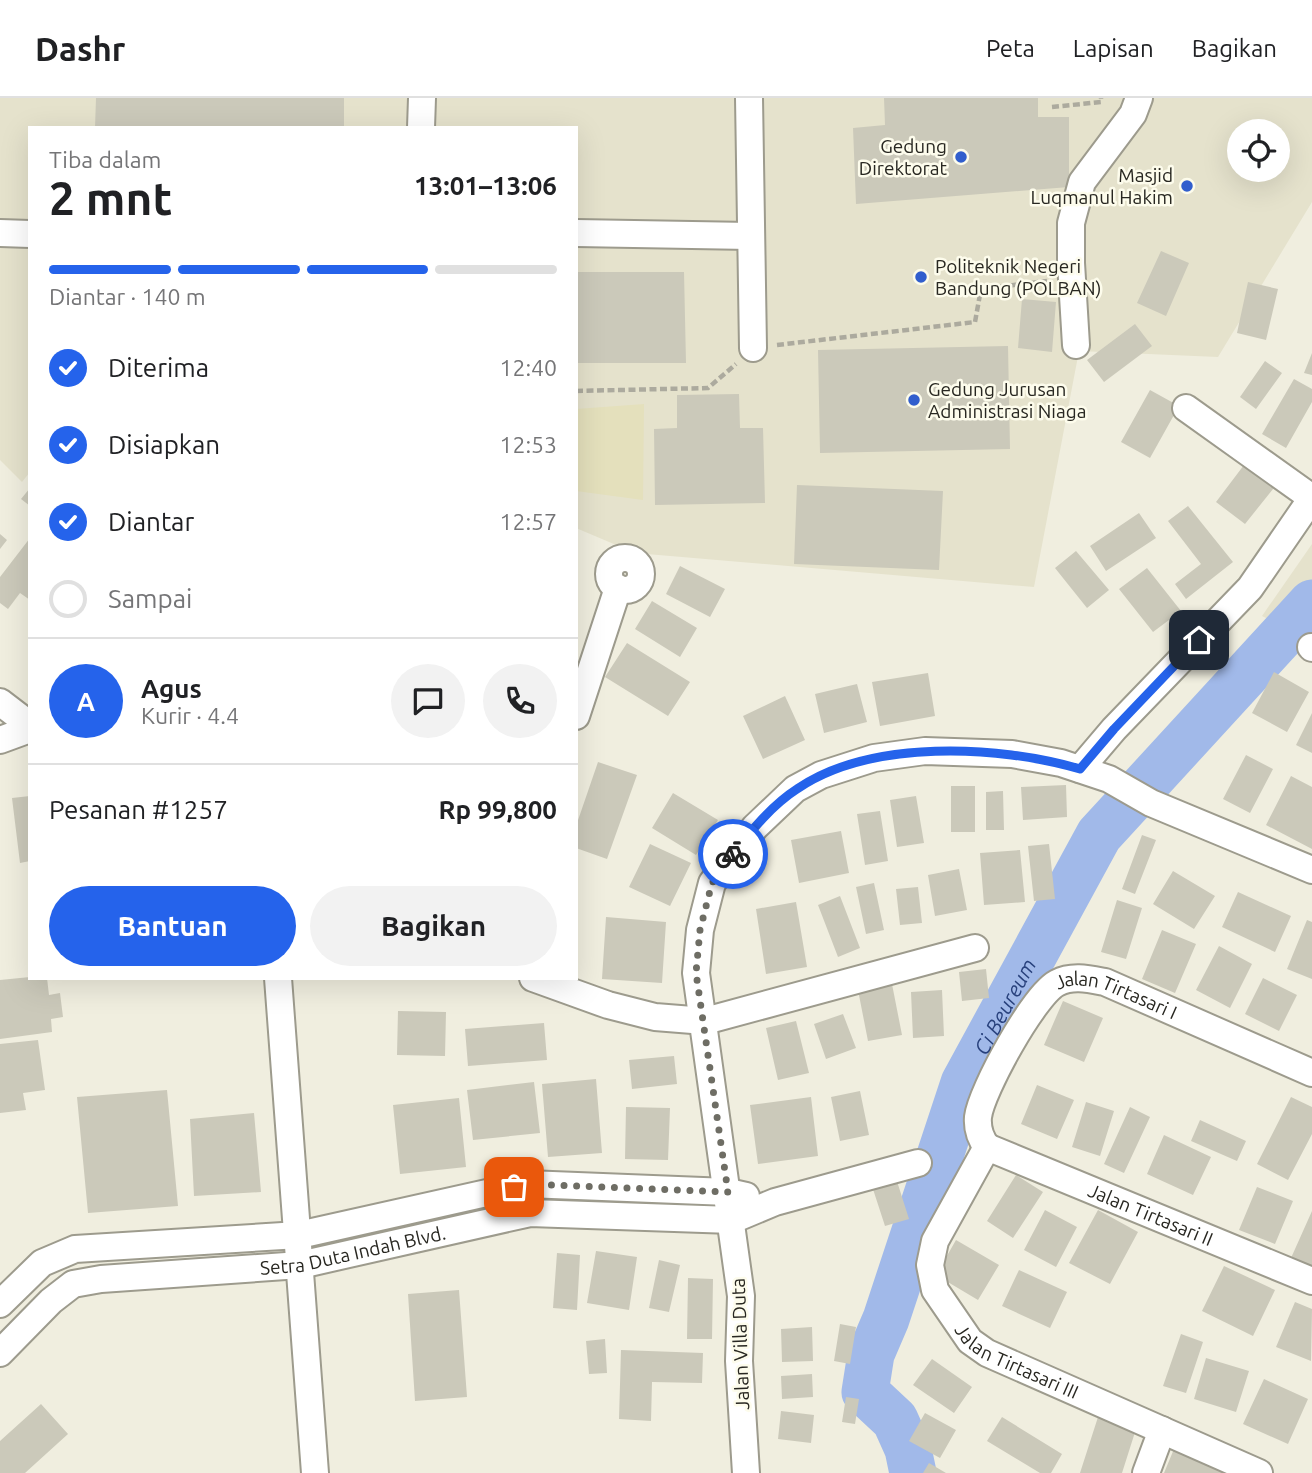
<!DOCTYPE html>
<html lang="id">
<head>
<meta charset="utf-8">
<style>
	body { margin:0; font-family:Ubuntu,sans-serif; background:#f2f2f2; color:#202124; height:100vh; display:flex; flex-direction:column; font-size:26px; white-space:nowrap }
	* { box-sizing:border-box; margin:0 }
	p { font-size:23px; color:#757577 }
	.icon { flex:none; width:38px; height:38px; fill:none; stroke:currentColor; stroke-width:2; stroke-linecap:round; stroke-linejoin:round }
	.map { position:relative; flex:1; overflow:hidden }
	.details { position:absolute; left:28px; top:28px; width:550px; height:854px; display:flex; flex-direction:column; background:#fff; border-radius:0px; box-shadow:0 7px 28px #0002 }
	.details>* { flex:none }
	.fabs { position:absolute; left:1227px; top:21px; display:grid; gap:14px }
	.fabs a { display:grid; place-items:center; width:63px; height:63px; border-radius:50%; background:#fff; box-shadow:0 7px 28px #0002; font-size:35px }
	.pin { position:absolute; display:grid; place-items:center; width:60px; height:60px; color:#fff; margin:-30px; border-radius:14px; box-shadow:0 4px 10px #0006 }
	.courier { position:absolute; display:grid; place-items:center; width:70px; height:70px; margin:-35px; border:5px solid #2563eb; border-radius:50%; background:#fff; color:#222; box-shadow:0 2px 9px #0007 }
	.headline em { font-style:normal; font-weight:600 }
	.headline div { display:flex; flex-direction:column-reverse }
	.headline { display:flex; align-items:center; justify-content:space-between; height:119px; padding:0 21px }
	h1 { font-size:46px; font-weight:600; line-height:52px }
	.bar { display:grid; grid-template-columns:repeat(4,1fr); gap:10px 7px; align-content:center; height:84px; padding:0 21px }
	.bar i { height:9px; border-radius:5px; background:#e0e0e0 }
	.bar .selected { background:#2563eb }
	.bar p { grid-column:span 4 }
	.line { display:flex; align-items:center; gap:18px; padding:0 21px; border-top:2px solid #e0e0e0 }
	.line div { flex:1 }
	.round { display:grid; place-items:center; flex:none; width:74px; height:74px; border-radius:37px; background:#f2f2f2 }
	ol { padding:0 21px; list-style:none }
	li { display:flex; align-items:center; gap:21px; height:77px }
	li p { margin-inline-start:auto }
	li .icon { padding:7px; border-radius:50%; background:#2563eb; color:#fff; stroke-width:4 }
	li:last-child { color:#757577 }
	li i { width:38px; height:38px; border:4px solid #e0e0e0; border-radius:50% }
	.action { display:flex; gap:14px; margin-top:auto; padding:14px 21px }
	.action a { flex:1; height:80px; border-radius:42px; background:#2563eb; color:#fff; font-size:28px; font-weight:600; line-height:80px; text-align:center }
	.action a+a { background:#f2f2f2; color:#202124 }
	header { display:flex; align-items:center; gap:42px; box-sizing:border-box; height:98px; padding:0 35px; background:#fff; border-bottom:2px solid #e0e0e0 }
	header strong { font-size:33px }
	nav { display:flex; gap:38px; margin-inline-start:auto; font-size:24px }
	.map>svg:first-child { display:block }
</style>
</head>
<body>
<header>
<strong>Dashr</strong>
<nav><a>Peta</a><a>Lapisan</a><a>Bagikan</a></nav>
</header>
<div class="map">
<svg width="1312" height="1375" viewBox="0 0 1312 1375">
	<rect width="100%" height="100%" fill="#f0eedf"/>
	<path fill="#e5e2cc" fill-rule="evenodd" d="M0,0H1312V104L1218,259L1079,253L1034,489L635,455L576,430V30H30V374L22,384L0,362ZM1239,33H1278V72H1239Z
		M1312,446V543L1262,518Z"/>
	<path fill="#e4e0bc" d="M644,306L643,402L576,393V311Z"/>
	<g fill="none" stroke-linecap="round" stroke-linejoin="round">
		<path stroke="#a1b9e9" stroke-width="47" id="s1" d="M913,1375L908,1351L895,1322L865,1294L871,1256L886,1221L964,985L1099,737L1312,505"/>
	</g>
	<path fill="#cbc9ba" d="M96,0H344V30H95Z
		M884,0H1038V19H1069V89L856,106L853,30L885,27Z
		M1161,153L1189,165L1166,218L1137,205Z
		M576,174H684L686,265H576Z
		M1248,184L1278,191L1266,242L1237,235Z
		M1022,201L1056,204L1052,254L1018,250Z
		M1135,226L1152,248L1104,284L1087,262Z
		M1008,248L1010,351L820,355L818,252Z
		M1312,255V277L1304,275Z
		M1265,263L1282,275L1256,311L1240,299Z
		M1294,281L1312,291V304L1286,350L1262,336Z
		M1150,292L1179,308L1150,360L1121,344Z
		M739,296L740,330H763L765,405L655,407L654,331L677,330V297Z
		M1247,363L1277,386L1245,426L1216,404Z
		M797,387L943,393L939,472L794,466Z
		M30,390V408L21,401Z
		M1188,408L1233,464L1186,501L1175,486L1201,466L1168,423Z
		M1139,415L1156,440L1106,473L1090,448Z
		M0,436L7,442L0,451Z
		M30,440V502L20,495L8,511L0,505V479Z
		M1076,453L1109,492L1087,510L1055,470Z
		M680,468L725,491L710,519L666,496Z
		M1147,470L1181,513L1153,534L1119,491Z
		M652,503L697,530L680,559L635,531Z
		M627,545L690,584L668,618L605,579Z
		M1274,574L1309,594L1287,634L1252,615Z
		M928,575L935,618L880,628L872,584Z
		M857,586L867,624L824,635L815,596Z
		M785,598L805,642L763,661L743,618Z
		M1312,615V655L1296,647Z
		M1246,657L1273,671L1250,715L1223,701Z
		M598,664L637,677L607,761L576,750V728Z
		M1291,678L1312,689V751L1266,727Z
		M1066,687L1067,719L1023,722L1021,689Z
		M951,688H975V734H951Z
		M1003,693L1004,732H986V694Z
		M673,695L718,722L696,757L652,730Z
		M30,698V763L20,765L12,700Z
		M916,698L924,745L897,749L890,702Z
		M880,713L888,763L865,767L857,716Z
		M841,733L849,775L799,785L791,742Z
		M1142,737L1156,742L1135,796L1122,791Z
		M650,746L691,765L670,808L629,789Z
		M1049,746L1055,801L1034,803L1028,748Z
		M1020,752L1025,804L984,807L980,755Z
		M959,771L967,812L935,818L928,777Z
		M1173,773L1215,798L1194,831L1153,806Z
		M874,785L884,832L866,836L856,789Z
		M918,789L922,825L900,827L896,791Z
		M1238,794L1291,818L1275,854L1222,829Z
		M840,798L860,850L838,859L818,807Z
		M1117,802L1142,810L1126,861L1101,854Z
		M796,804L807,869L766,876L756,811Z
		M606,819L666,824L662,885L602,881Z
		M1307,822L1312,824V881L1287,871Z
		M1162,832L1196,846L1175,895L1142,881Z
		M1219,848L1252,866L1230,910L1196,892Z
		M986,871L989,900L962,903L959,874Z
		M30,879L47,880L49,897L60,895L63,919L51,921L52,934L0,941V882Z
		M1263,880L1297,897L1279,933L1245,916Z
		M891,881L902,937L868,943L857,887Z
		M942,892L944,938L913,940L911,894Z
		M1063,903L1103,920L1084,964L1044,947Z
		M398,913L446,914L445,958L397,957Z
		M843,916L856,950L826,961L814,926Z
		M796,923L809,975L778,982L766,930Z
		M544,925L547,962L468,968L465,931Z
		M38,942L45,992L23,995L26,1012L0,1015V946Z
		M674,958L677,986L632,991L629,962Z
		M596,981L602,1055L548,1059L542,986Z
		M534,984L540,1035L473,1042L467,992Z
		M1037,987L1074,1002L1057,1041L1021,1026Z
		M167,992L178,1108L88,1115L77,999Z
		M860,993L869,1037L840,1043L831,999Z
		M811,999L818,1058L758,1066L750,1007Z
		M1291,999L1312,1009V1036L1288,1082L1257,1066Z
		M459,1000L466,1069L400,1076L393,1007Z
		M1086,1004L1114,1013L1100,1058L1072,1049Z
		M626,1009L670,1010L668,1062L625,1061Z
		M1130,1009L1150,1019L1124,1075L1104,1066Z
		M254,1015L261,1094L194,1098L190,1021Z
		M1200,1022L1246,1043L1237,1063L1191,1043Z
		M1164,1037L1211,1059L1193,1097L1147,1076Z
		M895,1077L909,1121L885,1128L871,1085Z
		M1016,1077L1043,1094L1013,1140L987,1123Z
		M1257,1089L1293,1103L1275,1146L1239,1132Z
		M1045,1112L1077,1129L1056,1169L1024,1152Z
		M1098,1112L1138,1134L1110,1186L1069,1165Z
		M1312,1113V1169L1291,1160Z
		M956,1142L999,1167L978,1202L936,1177Z
		M596,1153L637,1159L629,1212L587,1205Z
		M557,1155L580,1157L577,1212L553,1210Z
		M659,1162L680,1167L669,1214L649,1210Z
		M1224,1168L1275,1192L1253,1238L1202,1213Z
		M1019,1172L1067,1194L1050,1230L1002,1208Z
		M688,1180L713,1181L712,1241H687Z
		M459,1192L467,1299L415,1303L408,1196Z
		M1295,1204L1312,1211L1311,1263L1276,1249Z
		M840,1226L856,1229L850,1266L834,1263Z
		M812,1229L813,1263L782,1264L781,1231Z
		M1181,1236L1203,1244L1186,1295L1163,1288Z
		M605,1241L607,1275L589,1276L586,1243Z
		M621,1252L703,1255L702,1285L652,1284L651,1323L619,1321Z
		M1206,1260L1249,1273L1236,1314L1194,1301Z
		M932,1261L972,1289L954,1315L913,1287Z
		M812,1276L813,1299L782,1301L781,1278Z
		M1264,1281L1308,1301L1288,1346L1243,1326Z
		M846,1299L859,1301L855,1326L842,1324Z
		M41,1306L68,1336L25,1375H0V1343Z
		M781,1313L814,1317L811,1345L778,1341Z
		M925,1315L956,1332L940,1360L909,1343Z
		M1002,1319L1062,1356L1051,1375H1040L987,1343Z
		M1098,1319L1136,1331L1122,1375H1080Z
		M1174,1351L1232,1375H1164Z
		M929,1365L946,1375H923Z"/>
	<g fill="none" stroke-linecap="round" stroke-linejoin="round">
		<g stroke="#9d9b8d" stroke-width="30">
			<g id="minor">
				<path d="M749,0L753,250"/>
				<path d="M421,30L422,0"/>
				<path d="M0,135L30,136"/>
				<path d="M576,135L750,138"/>
				<path d="M1076,247L1071,165V125L1082,84L1133,16L1139,0"/>
				<path d="M1186,310L1312,400"/>
				<circle cx="625" cy="476" r="16"/>
				<path d="M1311,549L1312,550"/>
				<path d="M0,604L30,627"/>
				<path d="M576,618L618,490"/>
				<path d="M0,642L30,631"/>
				<path d="M1080,671L1114,631L1250,490L1312,400"/>
				<path d="M278,880L315,1375"/>
				<path d="M533,880L608,907L655,919L705,923L975,850"/>
				<path id="s2" d="M987,1049L935,1143L930,1167L935,1192L970,1243L987,1255L1259,1375"/>
				<path id="s3" d="M987,1049C980,1040 977,1031 978,1019C981,993 1034,897 1057,885C1072,877 1089,881 1105,884L1312,975"/>
				<path id="s4" d="M987,1049L1312,1183"/>
				<path d="M0,1206L42,1165L75,1151L299,1137L527,1086L728,1094L746,1098"/>
				<path id="s5" d="M0,1255L51,1203L73,1186L101,1181L300,1167L530,1115L732,1122L775,1104L918,1065"/>
				<path d="M746,1375L739,1263L741,1198L696,875L700,832L712,785L755,729L795,691L821,677L874,660L925,653L1012,656L1061,665L1109,681L1151,705L1312,772"/>
				<path d="M1146,1375L1162,1332"/>
			</g>
		</g>
		<path stroke="#acaa9e" stroke-width="4.5" stroke-dasharray="7 3.5" stroke-linecap="butt" d="M1052,9L1101,4V0
			M777,247L975,224L981,191L1047,183
			M576,293L708,290L736,266"/>
		<use href="#minor" stroke="#fff" stroke-width="26"/>
	</g>
	<g fill="none" stroke-linecap="round" stroke-linejoin="round">
		<path stroke="#6e6d64" stroke-width="7" stroke-dasharray="0 12.6" d="M514,1089L527,1086L728,1094L696,875L700,832L712,785L733,756"/>
		<path stroke="#2563eb" stroke-width="9" d="M733,756C751,733 772,707 797,691C870,641 998,647 1080,671L1114,631L1199,542"/>
	</g>
	<g fill="#315ecd" stroke="#fdfcec" stroke-width="2.5">
		<circle cx="961" cy="59" r="7"/>
		<circle cx="1187" cy="88" r="7"/>
		<circle cx="921" cy="179" r="7"/>
		<circle cx="914" cy="302" r="7"/>
	</g>
	<g text-anchor="middle" stroke-width="5" stroke-linejoin="round" paint-order="stroke">
		<g font-size="19" fill="#282721" stroke="#fdfcec" text-anchor="end">
			<text x="947" y="55">Gedung<tspan x="947" dy="22">Direktorat</tspan></text>
			<text x="1173" y="84">Masjid<tspan x="1173" dy="22">Luqmanul Hakim</tspan></text>
			<text x="935" y="175" text-anchor="start">Politeknik Negeri<tspan x="935" dy="22">Bandung (POLBAN)</tspan></text>
			<text x="928" y="298" text-anchor="start">Gedung Jurusan<tspan x="928" dy="22">Administrasi Niaga</tspan></text>
		</g>
		<g font-size="19" fill="#282721" stroke="#fdfcec">
			<text dy="7" stroke="none"><textPath href="#s3" startOffset="252">Jalan Tirtasari I</textPath></text>
			<text dy="7" stroke="none"><textPath href="#s4" startOffset="177">Jalan Tirtasari II</textPath></text>
			<text dy="7" stroke="none"><textPath href="#s5" startOffset="383">Setra Duta Indah Blvd.</textPath></text>
			<text transform="translate(740 1246) rotate(-92)" y="7">Jalan Villa Duta</text>
			<text dy="7" stroke="none"><textPath href="#s2" startOffset="270">Jalan Tirtasari III</textPath></text>
		</g>
		<g font-size="21" font-style="italic" fill="#28417c" stroke="#fdfcec">
			<text dy="7" stroke="none"><textPath href="#s1" startOffset="509">Ci Beureum</textPath></text>
		</g>
	</g>
</svg>
<div class="fabs">
<a><svg class="icon" aria-label="locate" viewBox="0 0 24 24"><circle cx="12" cy="12" r="6"/><path d="M12 2v4M12 18v4M2 12h4M18 12h4"/></svg></a>
</div>
<div class="pin" style="left:514px;top:1089px;background:#ea580c"><svg class="icon" aria-label="bag" viewBox="0 0 24 24"><path d="M5 8h14l-1 12H6zM9 8a3 3 0 0 1 6 0"/></svg></div>
<div class="pin" style="left:1199px;top:542px;background:#1f2937"><svg class="icon" aria-label="home" viewBox="0 0 24 24"><path d="M3 11l9-7 9 7M6 9v11h12V9"/></svg></div>
<div class="courier" style="left:733px;top:756px"><svg class="icon" aria-label="bike" viewBox="0 0 24 24"><circle cx="6" cy="16" r="4"/><circle cx="18" cy="16" r="4"/><path d="M6 16l4-8h5l3 8M10 8l3 8H6M13 5h3"/></svg></div>
<section class="details">
<div class="headline"><div><h1>2 mnt</h1><p>Tiba dalam</p></div><em>13:01–13:06</em></div>
<div class="bar"><i class="selected"></i><i class="selected"></i><i class="selected"></i><i></i><p>Diantar · 140 m</p></div>
<ol>
<li><svg class="icon" aria-label="check" viewBox="0 0 24 24"><path d="M5 12l5 5 9-10"/></svg>Diterima<p>12:40</p></li>
<li><svg class="icon" aria-label="check" viewBox="0 0 24 24"><path d="M5 12l5 5 9-10"/></svg>Disiapkan<p>12:53</p></li>
<li><svg class="icon" aria-label="check" viewBox="0 0 24 24"><path d="M5 12l5 5 9-10"/></svg>Diantar<p>12:57</p></li>
<li><i></i>Sampai</li>
</ol>
<div class="line" style="height:126px"><b class="round" style="background:#2563eb;color:#fff">A</b><div><b>Agus</b><p>Kurir · 4.4</p></div><a class="round"><svg class="icon" aria-label="chat" viewBox="0 0 24 24"><path d="M4 5h16v11H9l-5 4z"/></svg></a><a class="round"><svg class="icon" aria-label="phone" viewBox="0 0 24 24"><path d="M5 4h4l2 5-3 2q2 4 5 5l2-3 5 2v4C11 20 4 13 5 4z"/></svg></a></div>
<div class="line" style="height:91px"><div>Pesanan #1257</div><b>Rp 99,800</b></div>
<div class="action"><a>Bantuan</a><a>Bagikan</a></div>
</section>
</div>
</body>
</html>
